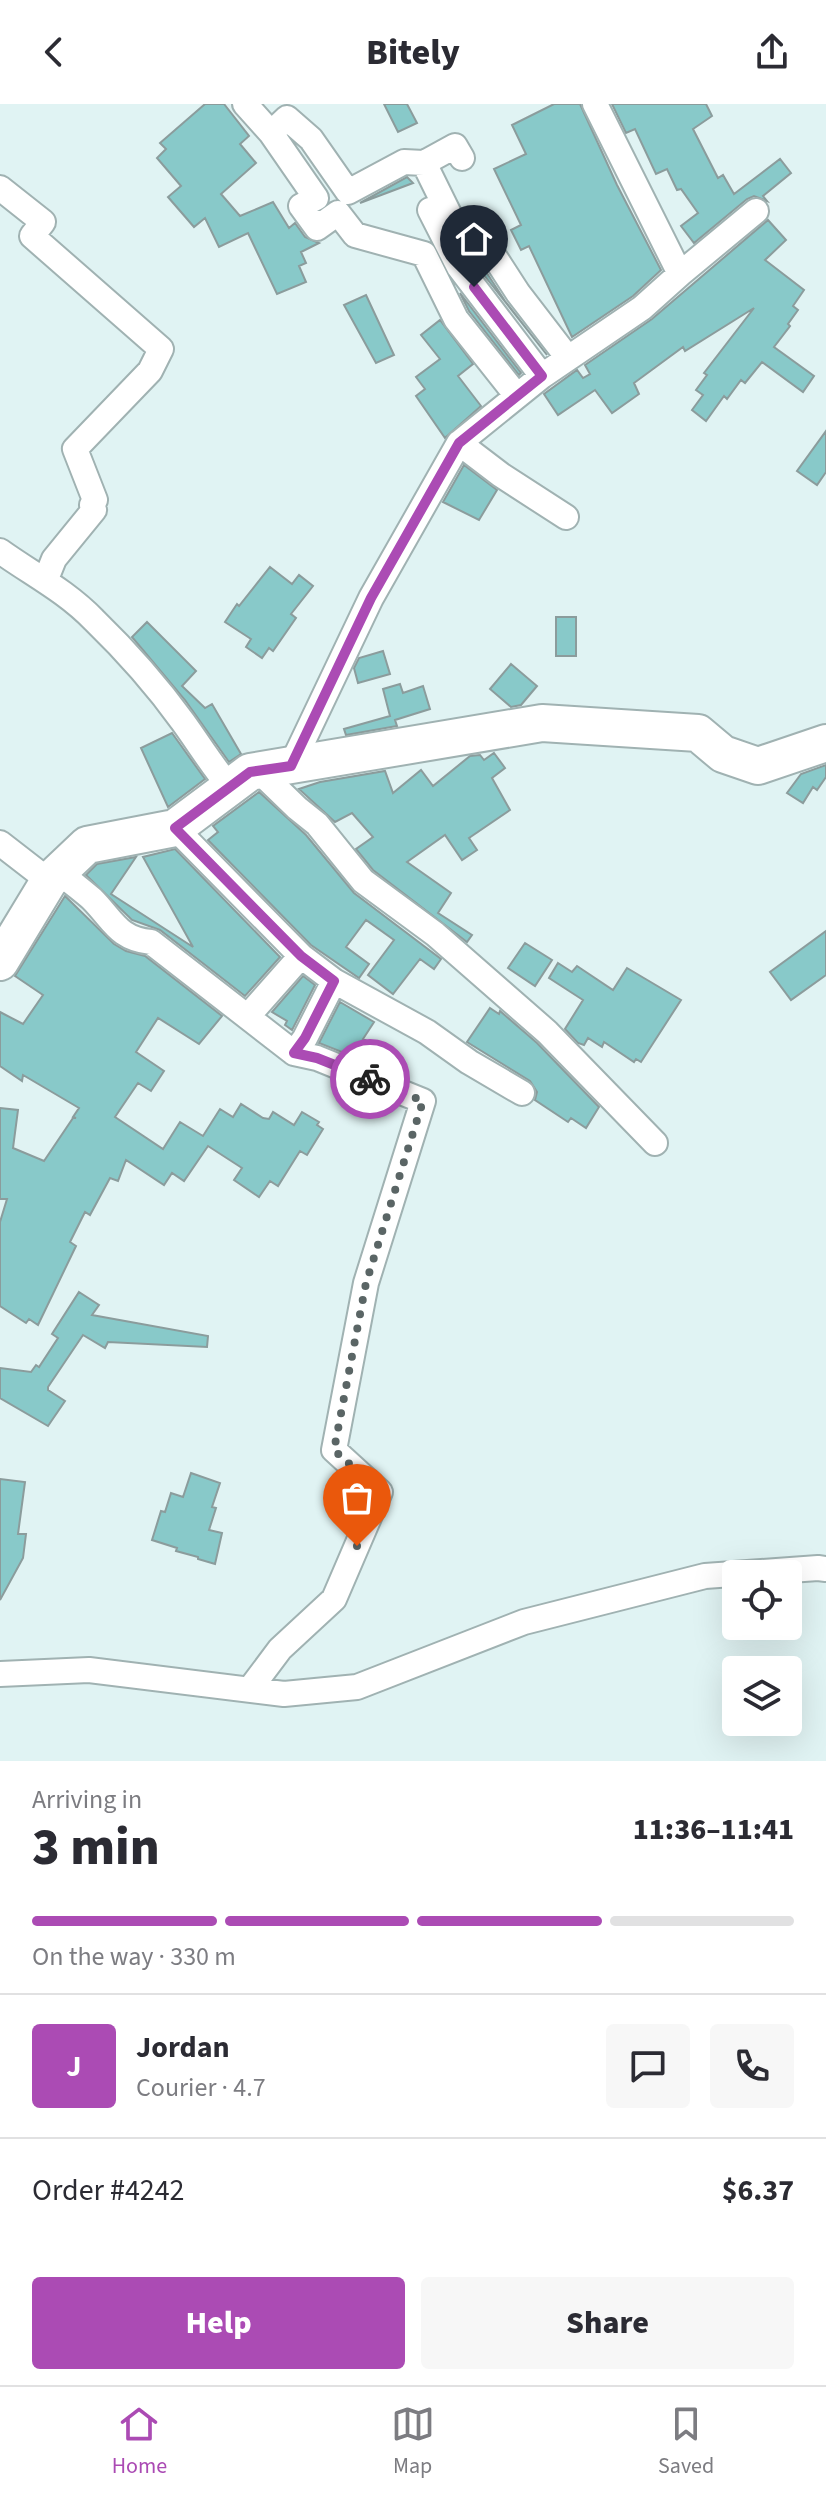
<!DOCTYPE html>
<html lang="en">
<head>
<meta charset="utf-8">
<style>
	body { margin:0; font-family:"Source Sans 3",sans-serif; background:#f7f7f7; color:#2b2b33; height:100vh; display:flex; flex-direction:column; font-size:30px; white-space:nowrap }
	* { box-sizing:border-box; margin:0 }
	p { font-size:26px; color:#7c7c81 }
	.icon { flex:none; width:44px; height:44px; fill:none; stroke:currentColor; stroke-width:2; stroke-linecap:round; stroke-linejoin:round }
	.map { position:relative; height:1657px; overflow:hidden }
	.drawer { display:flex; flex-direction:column; background:#fff; flex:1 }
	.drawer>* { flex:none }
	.controls { position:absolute; left:722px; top:1456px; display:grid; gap:16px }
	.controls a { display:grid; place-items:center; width:80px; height:80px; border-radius:8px; background:#fff; box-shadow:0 8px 32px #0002; font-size:40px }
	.pin { position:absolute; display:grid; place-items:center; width:68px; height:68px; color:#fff; margin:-82px -34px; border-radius:50% 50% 50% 0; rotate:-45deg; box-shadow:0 0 8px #0007 }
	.pin .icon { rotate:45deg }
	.courier { position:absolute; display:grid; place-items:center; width:80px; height:80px; margin:-40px; border:6px solid #ab4bb4; border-radius:50%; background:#fff; color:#222; box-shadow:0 2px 10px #0007 }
	.head em { font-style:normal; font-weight:800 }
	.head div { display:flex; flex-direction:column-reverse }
	.head { display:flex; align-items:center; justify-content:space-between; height:136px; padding:0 32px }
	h1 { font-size:52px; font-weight:800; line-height:60px }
	.bar { display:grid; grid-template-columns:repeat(4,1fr); gap:12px 8px; align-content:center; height:96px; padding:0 32px }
	.bar i { height:10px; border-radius:6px; background:#e1e1e2 }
	.bar .current { background:#ab4bb4 }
	.bar p { grid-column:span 4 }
	.line { display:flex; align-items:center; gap:20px; padding:0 32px; border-top:2px solid #e1e1e2 }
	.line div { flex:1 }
	.round { display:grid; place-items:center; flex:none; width:84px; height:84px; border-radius:8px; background:#f7f7f7 }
	.action { display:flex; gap:16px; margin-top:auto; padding:16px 32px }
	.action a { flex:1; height:92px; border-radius:8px; background:#ab4bb4; color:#fff; font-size:32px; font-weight:800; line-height:92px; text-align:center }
	.action a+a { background:#f7f7f7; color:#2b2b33 }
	header { display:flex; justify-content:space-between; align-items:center; height:104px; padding:0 32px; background:#fff; font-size:36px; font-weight:800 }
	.tabs { display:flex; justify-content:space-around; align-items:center; height:112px; border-top:2px solid #e1e1e2; background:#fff; font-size:22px; color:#7c7c81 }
	.tabs a { display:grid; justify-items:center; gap:4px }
	.tabs .current { color:#ab4bb4 }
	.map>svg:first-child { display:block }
</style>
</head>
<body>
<header><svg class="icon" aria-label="back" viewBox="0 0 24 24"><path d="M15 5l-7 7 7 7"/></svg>Bitely<svg class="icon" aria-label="share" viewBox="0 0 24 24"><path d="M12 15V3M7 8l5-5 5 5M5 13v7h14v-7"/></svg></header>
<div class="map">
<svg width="826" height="1657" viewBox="0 0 826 1657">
	<rect width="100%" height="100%" fill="#e0f3f3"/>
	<path fill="#88c9c9" stroke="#8b9c9c" stroke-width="2" d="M205,0H224L249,32L240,40L256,59L221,90L240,112L273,98L289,124L295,119L305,133L319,139L301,148L306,159L299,162L306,178L277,190L248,129L219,143L205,114L194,123L168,93L181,82L157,54L166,45L160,39Z
		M384,0H407L417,19L398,28Z
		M554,0H580L617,81L661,166L633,192L572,233L529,142L521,146L511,126L521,121L494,65L526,50L512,21Z
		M612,0H706L712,12L693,25L718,74L723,71L734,90L780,55L791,69L763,92L767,97L754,92L747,95L694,139L681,122L698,109L681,85L677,86L667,65L656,70L635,25L626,29Z
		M407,73L413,79L360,99Z
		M768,116L786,136L765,156L804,186L793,202L798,206L788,220L790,222L774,243L814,272L803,288L762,258L745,279L741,276L727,295L724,292L706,317L692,306L703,291L696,286L707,271L704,269L754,204L685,247L683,243L634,279L639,290L612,309L595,286L558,311L544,290L577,266L583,274L590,270L585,261L652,215Z
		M477,154L505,197L547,251L473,157Z
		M460,189L521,269L519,271L469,207Z
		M366,191L394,251L376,259L344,201Z
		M440,216L473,260L458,272L481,302L445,334L416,292L425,285L416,273L440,255L421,231Z
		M826,327V368L817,381L797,367Z
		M464,361L497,386L479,416L443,398Z
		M270,463L292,480L299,471L313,482L291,510L296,514L273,547L269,544L262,554L246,543L251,535L225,518L237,500L239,502Z
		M556,513H576V552H556Z
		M147,518L196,567L182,582L205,604L212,600L241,650L229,658L185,596L132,533Z
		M383,547L390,570L358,579L354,564L359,554Z
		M511,560L537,582L521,601L511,603L490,585Z
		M400,580L403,589L423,582L430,605L395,616L397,622L346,631L344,625L390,612L383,585Z
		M172,629L205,675L168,703L141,644Z
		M494,649L505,664L492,674L510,706L469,734L477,746L462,756L445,731L407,758L451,789L438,809L472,831L467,838L373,766L356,745L373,733L352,709L335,718L299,685L320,678L385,667L393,689L421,666L433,682L470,652L480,651L484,656Z
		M826,661V673L817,686L813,683L803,699L787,689L801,670Z
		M259,688L306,731L354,789L441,855L434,865L420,855L393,890L368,871L394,836L366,816L346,843L369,860L359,874L311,841L208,736L218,728L213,722Z
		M175,745L280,853L245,892L160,826L132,816L86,771L97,760L136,753L111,790L193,843L143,753Z
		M65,792L114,840L126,847L145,852L222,912L199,940L158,914L136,948L164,967L151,987L138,979L115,1013L163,1045L180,1018L203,1032L220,1005L233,1013L241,1000L263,1014L269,1015L273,1008L294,1021L302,1008L319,1018L317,1021L323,1025L307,1051L300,1047L278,1082L270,1077L259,1093L234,1076L242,1064L208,1042L184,1077L172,1069L164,1081L126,1056L118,1077L110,1074L90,1111L85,1108L70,1138L76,1142L38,1221L29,1215L26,1219L0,1202V1118L7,1095H0V1004L18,1006L13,1044L44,1057L73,1014H76L73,1013L79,1004L23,971L22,977L0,962V908L23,920L43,891L15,872Z
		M826,827V871L791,896L770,868Z
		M525,839L552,856L535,882L508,864Z
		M558,859L572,868L577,862L613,886L627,864L681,896L641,958L636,955L634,958L604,938L602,943L588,934L584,941L578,939L565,925L583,896L549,874Z
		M303,872L315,881L292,926L285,921L287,917L272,908Z
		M340,898L374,918L363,935L367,937L357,954L319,939Z
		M490,904L499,910L500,907L537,939L599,1003L586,1024L571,1014L568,1018L535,996L537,988L530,977L467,938Z
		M79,1188L99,1201L92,1211L208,1232L207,1243L108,1238L105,1244L83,1231L48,1283V1286L65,1297L48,1322L0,1294V1264L31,1268L36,1261L39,1263L58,1234L52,1230Z
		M191,1369L220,1379L212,1403L216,1404L209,1426L222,1429L215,1460L198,1455V1453L176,1447L177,1444L152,1436L161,1407L165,1408L171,1389L183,1393Z
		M0,1375L25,1378L18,1430H26L23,1454L0,1496Z"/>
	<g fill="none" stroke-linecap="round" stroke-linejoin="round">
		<g stroke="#a0b2b2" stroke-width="28">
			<path id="street" d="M245,0L271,29L287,14L311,35L348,88L404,58L424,59L455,42L462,54
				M271,29L316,94L301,102L317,124L338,109L355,131L424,150L456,215L517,292
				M424,59L454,120L470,115L518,189L568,254
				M0,84L43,118L32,132L161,245L150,267L75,345L95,396L92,401L94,406L54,455L46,475
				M430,106L459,163L542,272
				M680,170L756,107
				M459,339L501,371L566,413
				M0,447C32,470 66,487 94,516C126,547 157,582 183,618C199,640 212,662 230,683
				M291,662L371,494L459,339L542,272L642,204L680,170L595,0
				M259,667L297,704L317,720L363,777L435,830L547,928L655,1039
				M175,724L301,852L334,877L427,928L469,958L522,989
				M0,739L49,777L63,771C72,779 83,787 92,795C113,816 118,835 151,838L294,949L317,954L423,997L366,1179L334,1346L380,1388L334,1495L280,1545L250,1585
				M248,912L301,852
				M294,949L305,934L334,877
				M0,1570L89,1566L284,1590L357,1583L524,1518L705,1472L818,1464L826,1465"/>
		</g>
		<g stroke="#a0b2b2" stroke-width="40">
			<path id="secondary" d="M0,858L49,777L87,741L175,724L250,668L542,619L698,629L723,650L758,662L826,639"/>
		</g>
		<use href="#street" stroke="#fff" stroke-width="24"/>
		<use href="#secondary" stroke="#fff" stroke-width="36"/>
	</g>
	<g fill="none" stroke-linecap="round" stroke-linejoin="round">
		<path stroke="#5a6565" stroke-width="8" stroke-dasharray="0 14.4" d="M357,1442L380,1388L334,1346L366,1179L423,997L370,975"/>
		<path stroke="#ab4bb4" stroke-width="10" d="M370,975L317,954L294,949L305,934L334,877L301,852L175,724L250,668L291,662L371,494L459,339L542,272L474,183"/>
	</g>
</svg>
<div class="controls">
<a><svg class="icon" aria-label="locate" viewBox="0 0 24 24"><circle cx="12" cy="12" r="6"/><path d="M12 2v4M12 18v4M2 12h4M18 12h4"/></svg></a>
<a><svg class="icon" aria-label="layers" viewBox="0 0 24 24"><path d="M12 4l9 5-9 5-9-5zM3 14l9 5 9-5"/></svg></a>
</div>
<div class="pin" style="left:357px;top:1442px;background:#ea580c"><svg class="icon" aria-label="bag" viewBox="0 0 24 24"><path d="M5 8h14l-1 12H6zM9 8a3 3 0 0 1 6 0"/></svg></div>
<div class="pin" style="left:474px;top:183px;background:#1f2937"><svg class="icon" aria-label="home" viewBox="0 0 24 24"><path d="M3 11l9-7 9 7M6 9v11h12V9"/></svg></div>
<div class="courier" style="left:370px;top:975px"><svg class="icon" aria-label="bike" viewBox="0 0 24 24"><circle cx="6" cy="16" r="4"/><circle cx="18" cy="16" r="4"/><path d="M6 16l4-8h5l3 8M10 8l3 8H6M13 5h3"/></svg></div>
</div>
<section class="drawer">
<div class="head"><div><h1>3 min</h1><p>Arriving in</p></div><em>11:36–11:41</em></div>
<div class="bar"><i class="current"></i><i class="current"></i><i class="current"></i><i></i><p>On the way · 330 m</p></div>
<div class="line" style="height:144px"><b class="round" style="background:#ab4bb4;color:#fff">J</b><div><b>Jordan</b><p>Courier · 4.7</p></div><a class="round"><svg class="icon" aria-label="chat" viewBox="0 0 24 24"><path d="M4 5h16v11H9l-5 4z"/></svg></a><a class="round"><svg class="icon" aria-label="phone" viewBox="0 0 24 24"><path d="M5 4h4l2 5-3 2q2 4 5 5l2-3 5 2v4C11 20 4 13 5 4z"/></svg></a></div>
<div class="line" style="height:104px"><div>Order #4242</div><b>$6.37</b></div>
<div class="action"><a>Help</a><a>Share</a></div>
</section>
<nav class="tabs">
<a class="current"><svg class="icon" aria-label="home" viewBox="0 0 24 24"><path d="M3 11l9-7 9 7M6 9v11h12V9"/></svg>Home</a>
<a><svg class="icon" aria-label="map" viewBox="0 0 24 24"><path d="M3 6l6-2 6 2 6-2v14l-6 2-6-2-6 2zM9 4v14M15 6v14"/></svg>Map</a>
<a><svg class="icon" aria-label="saved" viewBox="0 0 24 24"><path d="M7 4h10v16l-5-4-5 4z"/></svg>Saved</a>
</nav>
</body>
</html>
